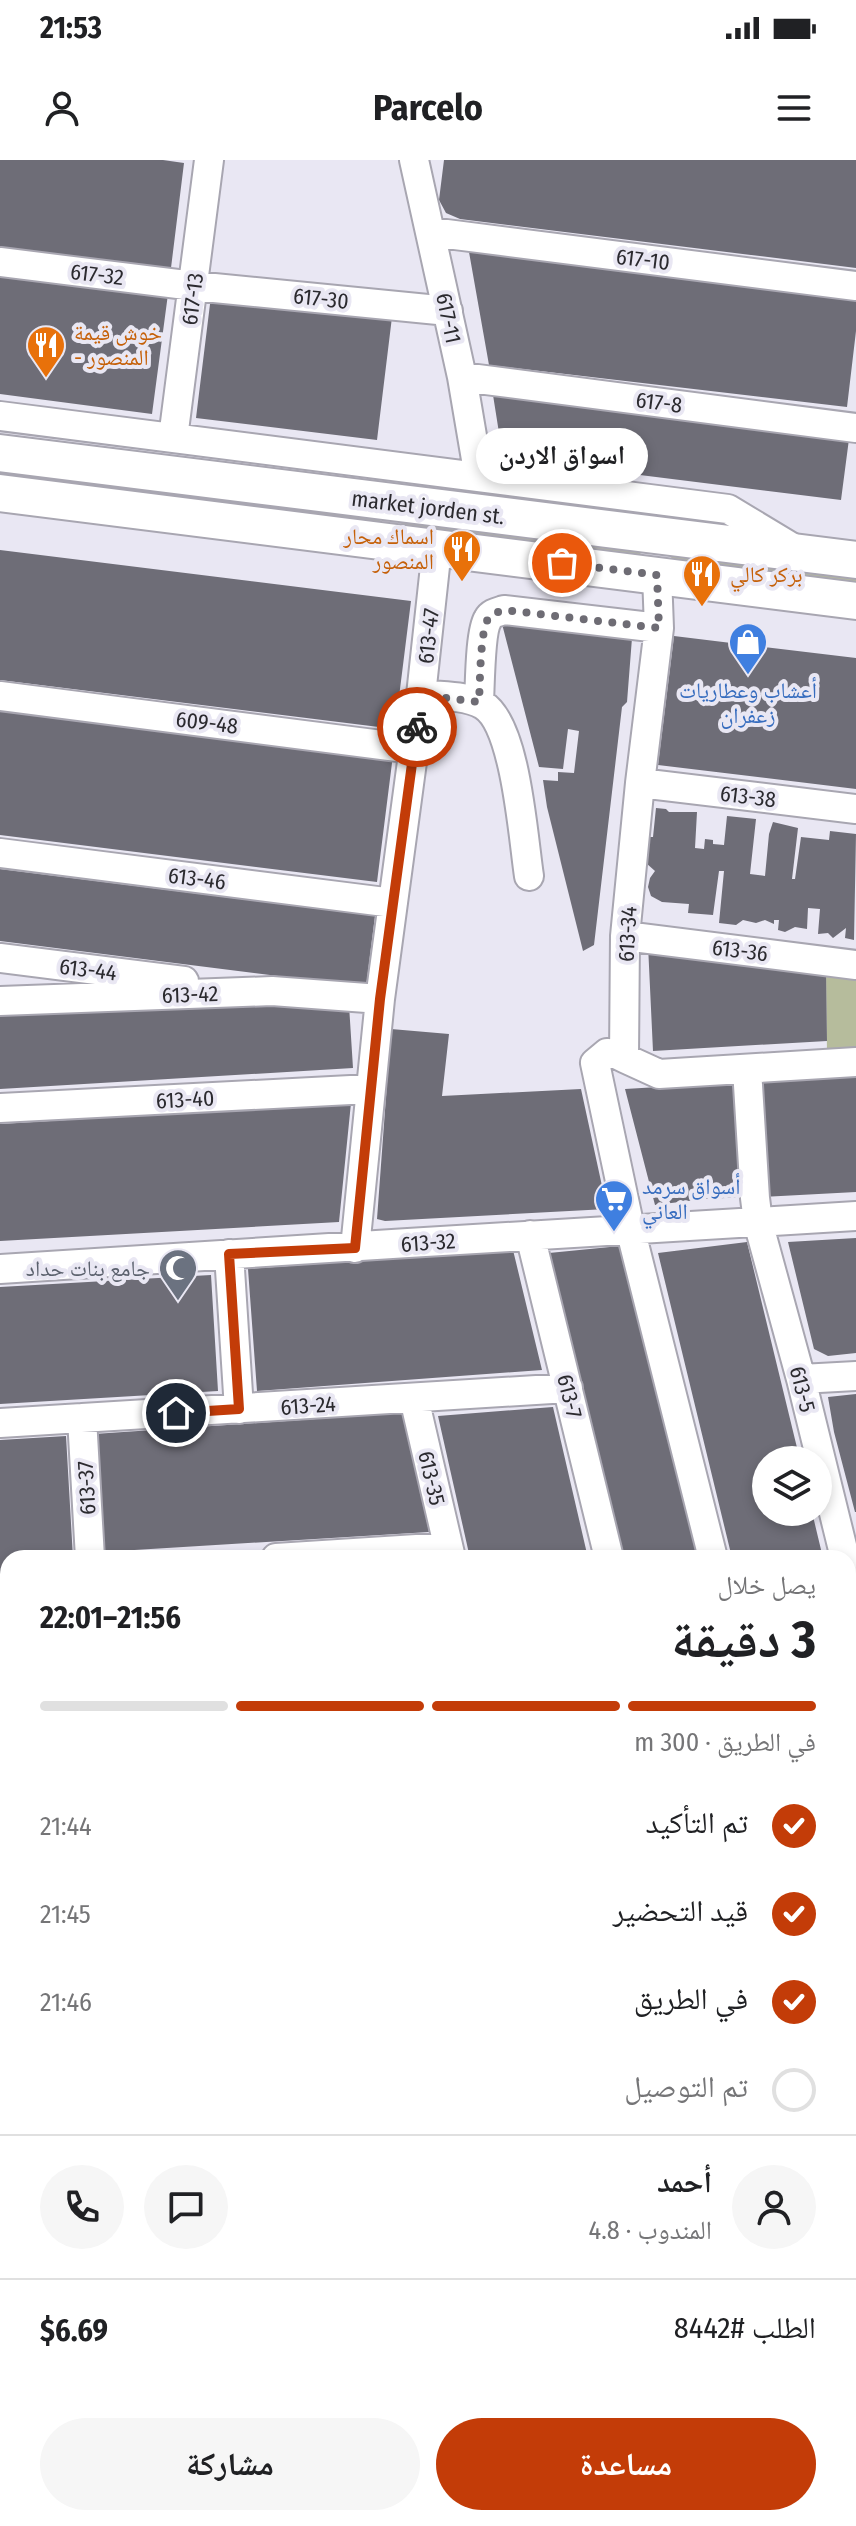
<!DOCTYPE html>
<html lang="ar">
<head>
<meta charset="utf-8">
<style>
	body { margin:0; font-family:"Fira Sans Condensed","Noto Naskh Arabic",sans-serif; background:#f6f6f6; color:#202124; direction:rtl; height:100vh; display:flex; flex-direction:column; font-size:30px; white-space:nowrap }
	* { box-sizing:border-box; margin:0 }
	p { font-size:26px; color:#757577 }
	.icon { flex:none; width:44px; height:44px; fill:none; stroke:currentColor; stroke-width:2; stroke-linecap:round; stroke-linejoin:round }
	.map { position:relative; flex:1; overflow:hidden; direction:ltr }
	.panel { position:absolute; left:0px; top:1390px; width:856px; height:976px; display:flex; flex-direction:column; background:#fff; border-radius:24px 24px 0 0; box-shadow:0 4px 12px #0003; direction:rtl }
	.panel>* { flex:none }
	.fabs { position:absolute; left:752px; top:1286px; display:grid; gap:16px }
	.fabs a { display:grid; place-items:center; width:80px; height:80px; border-radius:50%; background:#fff; box-shadow:0 4px 12px #0003; font-size:40px }
	.pin { position:absolute; display:grid; place-items:center; width:68px; height:68px; color:#fff; margin:-34px; border:4px solid #fff; border-radius:50%; box-shadow:0 2px 8px #0007 }
	.courier { position:absolute; display:grid; place-items:center; width:80px; height:80px; margin:-40px; border:6px solid #c33c08; border-radius:50%; background:#fff; color:#222; box-shadow:0 2px 10px #0007 }
	.bubble { position:absolute; height:56px; border-radius:28px; background:#fff; box-shadow:0 4px 12px #0003; font-size:26px; font-weight:700; line-height:56px; text-align:center; direction:rtl }
	.summary em { font-style:normal; font-weight:700 }
	.summary div { display:flex; flex-direction:column-reverse }
	.summary { display:flex; align-items:center; justify-content:space-between; height:136px; padding:0 40px }
	h1 { font-size:52px; font-weight:700; line-height:60px }
	.bar { display:grid; grid-template-columns:repeat(4,1fr); gap:12px 8px; align-content:center; height:96px; padding:0 40px }
	.bar i { height:10px; border-radius:6px; background:#e0e0e0 }
	.bar .on { background:#c33c08 }
	.bar p { grid-column:span 4 }
	.line { display:flex; align-items:center; gap:20px; padding:0 40px; border-top:2px solid #e0e0e0 }
	.line div { flex:1 }
	.round { display:grid; place-items:center; flex:none; width:84px; height:84px; border-radius:42px; background:#f6f6f6 }
	ol { padding:0 40px; list-style:none }
	li { display:flex; align-items:center; gap:24px; height:88px }
	li p { margin-inline-start:auto }
	li .icon { padding:8px; border-radius:50%; background:#c33c08; color:#fff; stroke-width:4 }
	li:last-child { color:#757577 }
	li i { width:44px; height:44px; border:4px solid #e0e0e0; border-radius:50% }
	.button { display:flex; gap:16px; margin-top:auto; padding:16px 40px }
	.button a { flex:1; height:92px; border-radius:48px; background:#c33c08; color:#fff; font-size:32px; font-weight:700; line-height:92px; text-align:center }
	.button a+a { background:#f6f6f6; color:#202124 }
	.status { display:flex; justify-content:space-between; align-items:center; height:56px; padding:0 40px; background:#fff; direction:ltr }
	.status svg { height:22px; fill:currentColor }
	header { display:flex; justify-content:space-between; align-items:center; height:104px; padding:0 40px; background:#fff; font-size:36px; font-weight:700 }
	.map>svg:first-child { display:block }
</style>
</head>
<body>
<div class="status"><b>21:53</b><svg viewBox="0 0 49 12"><path d="M0 12V9h3v3zM5 12V6h3v6zM10 12V3h3v9zM15 12V0h3v12zM26 1h20v11H26zM47 4h2v5h-2z"/></svg></div>
<header><svg class="icon" aria-label="menu" viewBox="0 0 24 24"><path d="M4 6h16M4 12h16M4 18h16"/></svg>Parcelo<svg class="icon" aria-label="person" viewBox="0 0 24 24"><circle cx="12" cy="8" r="4"/><path d="M4 21q1-7 8-7t8 7"/></svg></header>
<div class="map">
<svg width="856" height="2366" viewBox="0 0 856 2366">
	<rect width="100%" height="100%" fill="#e9e7f3"/>
	<path fill="#b6bc9c" d="M0,305L381,354L378,372L0,324Z
		M402,357L640,391L641,396L400,375Z
		M673,394L856,414V432L670,400Z
		M826,807L856,811V892L827,894Z"/>
	<path fill="#6e6d77" d="M0,0H163L184,3L170,116L0,94Z
		M444,0H856V108L460,59L446,53L439,40Z
		M469,92L856,139V171L847,247L489,205Z
		M0,112L168,134L152,254L0,234Z
		M211,136L392,157L377,280L196,258Z
		M493,235L849,279L841,340L503,298Z
		M0,390L411,441L395,569L0,520Z
		M501,460L632,478L627,542L622,547L594,785L583,791L547,647L543,620L558,621V612L574,613L579,571L568,569L563,609L539,607Z
		M674,476L856,498V629L658,605Z
		M0,546L393,595L377,722L0,675Z
		M656,648L666,649L669,652H697L695,688L704,689L705,679L713,680V684L724,685L727,656L756,659L750,714L765,716L769,674L773,662L798,668L792,719H795L801,677L829,680L830,671L856,674L854,780L845,778L846,768L833,778L828,773L818,774L820,749L808,748L807,769L795,767L785,772L778,770L779,760H774V764L765,760L756,763L743,760L736,765L719,763L724,711H719L713,755L688,753L689,744L662,742L651,736L648,727L650,718L655,711L646,703L649,677H653Z
		M0,709L375,756L366,827L0,781Z
		M648,785L826,807L827,881L653,891Z
		M262,838L349,845L353,908L0,929V847Z
		M391,869L449,874L442,936L581,929L607,1049L385,1061L377,1059Z
		M856,917V1032L761,1037L754,921Z
		M742,922L747,1037L704,1039L655,1045L625,929Z
		M351,943L339,1062L0,1081V964Z
		M856,1078V1193L828,1196L814,1189L788,1082Z
		M747,1082L800,1300H766V1352H812L823,1398H732L658,1093Z
		M620,1086L638,1147L703,1398H624L564,1165L549,1093Z
		M513,1090L542,1210L257,1231L248,1109Z
		M211,1115L218,1231L0,1244V1127Z
		M856,1234V1352H855L834,1272L828,1237Z
		M553,1247L588,1398H470L438,1256Z
		M404,1253L429,1372L102,1392L94,1274Z
		M66,1276L73,1398H8V1476H0V1280Z
		M848,1504L856,1532V1794L848,1795Z
		M8,1518V1656L0,1657V1533H2V1519Z
		M0,1727H8V1846H0Z
		M8,1932V2050L0,2051V1933Z
		M849,2003L856,2031L855,2309L848,2283Z
		M0,2080H8V2266H6L0,2140Z
		M11,2358H278L279,2366H12Z
		M310,2358H430V2366H310Z
		M460,2358H829L831,2366H461Z"/>
	<g fill="none" stroke-linecap="round" stroke-linejoin="round">
		<g stroke="#a8a6b1" stroke-width="32">
			<path id="minor" d="M414,0L462,217L479,317
				M431,72L856,126
				M0,102L194,126L448,151
				M462,217L856,268
				M0,256L728,349L796,390
				M173,278L209,0
				M657,415L659,468L640,623L625,776L624,898L659,914L856,902
				M421,535C440,536 466,535 483,545C516,565 523,677 529,716
				M0,536L413,589
				M479,542C480,525 480,471 488,459C491,453 498,452 504,450L659,468
				M640,623L856,649
				M0,693L393,743
				M625,776L856,805
				M0,798L184,821
				M0,841L272,831L380,839
				M624,898L616,894L607,893L595,903L630,1068L713,1398
				M747,909L755,1038L758,1062L801,1219L845,1398
				M0,948L370,929
				M530,1075L609,1398
				M355,1088L380,839L421,535L437,388
				M229,1094L239,1249
				M0,1109C285,1091 571,1072 856,1056
				M801,1219L856,1216
				M414,1238L451,1398
				M82,1258L90,1398
				M0,1263L568,1228
				M276,1398L448,1387
				M848,1409L856,1442
				M0,1709H8
				M848,1820L856,1819
				M848,1862L856,1861
				M0,1873L8,1872
				M0,1915L8,1914
				M848,1937L856,1970
				M0,2071L8,2070
				M0,2309L8,2308
				M292,2358L293,2366
				M449,2358L450,2366
				M846,2358L848,2366"/>
		</g>
		<g stroke="#a8a6b1" stroke-width="40">
			<path id="major" d="M0,293L856,400
				M0,333L856,441"/>
		</g>
		<use href="#minor" stroke="#fff" stroke-width="28"/>
		<use href="#major" stroke="#fff" stroke-width="36"/>
	</g>
	<g fill="none" stroke-linecap="round" stroke-linejoin="round">
		<path stroke="#6e6c74" stroke-width="8" stroke-dasharray="0 14.4" d="M417,567L421,535L479,542C480,525 480,471 488,459C492,453 498,452 504,450L659,468L657,415L562,403"/>
		<path stroke="#c33c08" stroke-width="10" d="M176,1253L239,1249L229,1094L355,1088L380,839L417,567"/>
	</g>
	<defs>
		<g id="restaurant-pin" transform="scale(2)"><path d="M0 17L-7.5 6A9.5 9.5 0 1 1 7.5 6Z" fill="#e8710a" stroke="#e9e7f3"/><path d="M-5-6h1v4h1v-4h1v4h1v-4h1v5L-1.5 .5V6h-2V.5L-5-1ZM5-6V6H3V1.5H1.5Q1.5-4 5-6Z" fill="#fff"/></g>
		<g id="shop-pin" transform="scale(2)"><path d="M0 17L-7.5 6A9.5 9.5 0 1 1 7.5 6Z" fill="#3f7fe0" stroke="#e9e7f3"/><path d="M-5-2.5h2.3a2.7 3.5 0 0 1 5.4 0H5L5.5 6h-11ZM-1.5-2.5h3a1.5 2.3 0 0 0-3 0Z" fill="#fff"/></g>
		<g id="supermarket-pin" transform="scale(2)"><path d="M0 17L-7.5 6A9.5 9.5 0 1 1 7.5 6Z" fill="#3f7fe0" stroke="#e9e7f3"/><path d="M-6-5.5h2.5l.6 2H6L4.5 2H-2.5L-4.4-4H-6ZM-1.5 3.2a1.3 1.3 0 1 0 .1 0ZM3 3.2a1.3 1.3 0 1 0 .1 0Z" fill="#fff"/></g>
		<g id="mosque-pin" transform="scale(2)"><path d="M0 17L-7.5 6A9.5 9.5 0 1 1 7.5 6Z" fill="#6b7280" stroke="#e9e7f3"/><path d="M3.5-4.9A6 6 0 1 0 3.5 4.9A5 5 0 1 1 3.5-4.9Z" fill="#fff"/></g>
	</defs>
	<g fill-rule="evenodd">
		<use href="#restaurant-pin" x="46" y="185"/>
		<use href="#restaurant-pin" x="462" y="389"/>
		<use href="#restaurant-pin" x="702" y="414"/>
		<use href="#shop-pin" x="748" y="482"/>
		<use href="#supermarket-pin" x="614" y="1039"/>
		<use href="#mosque-pin" x="178" y="1108"/>
	</g>
	<g text-anchor="middle" stroke-width="8" stroke-linejoin="round" paint-order="stroke">
		<g font-size="22" fill="#2b2a2f" stroke="#e9e7f3">
			<text transform="translate(643 99) rotate(7)" y="8">617-10</text>
			<text transform="translate(97 114) rotate(7)" y="8">617-32</text>
			<text transform="translate(321 138) rotate(6)" y="8">617-30</text>
			<text transform="translate(192 139) rotate(-83)" y="8">617-13</text>
			<text transform="translate(449 158) rotate(78)" y="8">617-11</text>
			<text transform="translate(659 242) rotate(7)" y="8">617-8</text>
			<text transform="translate(428 347) rotate(7)" y="8">market jorden st.</text>
			<text transform="translate(428 476) rotate(-84)" y="8">613-47</text>
			<text transform="translate(207 562) rotate(7)" y="8">609-48</text>
			<text transform="translate(748 636) rotate(7)" y="8">613-38</text>
			<text transform="translate(197 718) rotate(7)" y="8">613-46</text>
			<text transform="translate(627 774) rotate(-87)" y="8">613-34</text>
			<text transform="translate(740 790) rotate(7)" y="8">613-36</text>
			<text transform="translate(88 809) rotate(7)" y="8">613-44</text>
			<text transform="translate(190 834) rotate(-2)" y="8">613-42</text>
			<text transform="translate(185 939) rotate(-3)" y="8">613-40</text>
			<text transform="translate(428 1082) rotate(-4)" y="8">613-32</text>
			<text transform="translate(803 1229) rotate(76)" y="8">613-5</text>
			<text transform="translate(570 1236) rotate(76)" y="8">613-7</text>
			<text transform="translate(308 1245) rotate(-4)" y="8">613-24</text>
			<text transform="translate(432 1318) rotate(77)" y="8">613-35</text>
			<text transform="translate(86 1328) rotate(-93)" y="8">613-37</text>
		</g>
		<g font-size="22" fill="#c56008" stroke="#e9e7f3" text-anchor="start">
			<text x="74" y="180">خوش قيمة<tspan x="74" dy="25">- المنصور</tspan></text>
			<text x="434" y="384" text-anchor="end">اسماك محار<tspan x="434" dy="25">المنصور</tspan></text>
			<text x="730" y="422">بركر كالي</text>
		</g>
		<g font-size="22" fill="#366cbe" stroke="#e9e7f3">
			<text x="748" y="538">أعشاب وعطاريات<tspan x="748" dy="25">زعفران</tspan></text>
			<text x="642" y="1034" text-anchor="start">أسواق سرمد<tspan x="642" dy="25">العاني</tspan></text>
		</g>
		<g font-size="22" fill="#5b616d" stroke="#e9e7f3" text-anchor="end">
			<text x="150" y="1116">جامع بنات حداد</text>
		</g>
	</g>
</svg>
<div class="fabs">
<a><svg class="icon" aria-label="layers" viewBox="0 0 24 24"><path d="M12 4l9 5-9 5-9-5zM3 14l9 5 9-5"/></svg></a>
</div>
<div class="pin" style="left:562px;top:403px;background:#ea580c"><svg class="icon" aria-label="bag" viewBox="0 0 24 24"><path d="M5 8h14l-1 12H6zM9 8a3 3 0 0 1 6 0"/></svg></div>
<div class="pin" style="left:176px;top:1253px;background:#1f2937"><svg class="icon" aria-label="home" viewBox="0 0 24 24"><path d="M3 11l9-7 9 7M6 9v11h12V9"/></svg></div>
<div class="courier" style="left:417px;top:567px"><svg class="icon" aria-label="bike" viewBox="0 0 24 24"><circle cx="6" cy="16" r="4"/><circle cx="18" cy="16" r="4"/><path d="M6 16l4-8h5l3 8M10 8l3 8H6M13 5h3"/></svg></div>
<div class="bubble" style="left:476px;top:268px;width:172px">اسواق الاردن</div>
<section class="panel">
<div class="summary"><div><h1>3 دقيقة</h1><p>يصل خلال</p></div><em>21:56–22:01</em></div>
<div class="bar"><i class="on"></i><i class="on"></i><i class="on"></i><i></i><p>في الطريق · 300 m</p></div>
<ol>
<li><svg class="icon" aria-label="check" viewBox="0 0 24 24"><path d="M5 12l5 5 9-10"/></svg>تم التأكيد<p>21:44</p></li>
<li><svg class="icon" aria-label="check" viewBox="0 0 24 24"><path d="M5 12l5 5 9-10"/></svg>قيد التحضير<p>21:45</p></li>
<li><svg class="icon" aria-label="check" viewBox="0 0 24 24"><path d="M5 12l5 5 9-10"/></svg>في الطريق<p>21:46</p></li>
<li><i></i>تم التوصيل</li>
</ol>
<div class="line" style="height:144px"><a class="round"><svg class="icon" aria-label="person" viewBox="0 0 24 24"><circle cx="12" cy="8" r="4"/><path d="M4 21q1-7 8-7t8 7"/></svg></a><div><b>أحمد</b><p>المندوب · 4.8</p></div><a class="round"><svg class="icon" aria-label="chat" viewBox="0 0 24 24"><path d="M4 5h16v11H9l-5 4z"/></svg></a><a class="round"><svg class="icon" aria-label="phone" viewBox="0 0 24 24"><path d="M5 4h4l2 5-3 2q2 4 5 5l2-3 5 2v4C11 20 4 13 5 4z"/></svg></a></div>
<div class="line" style="height:104px"><div>الطلب #8442</div><b>$6.69</b></div>
<div class="button"><a>مساعدة</a><a>مشاركة</a></div>
</section>
</div>
</body>
</html>
